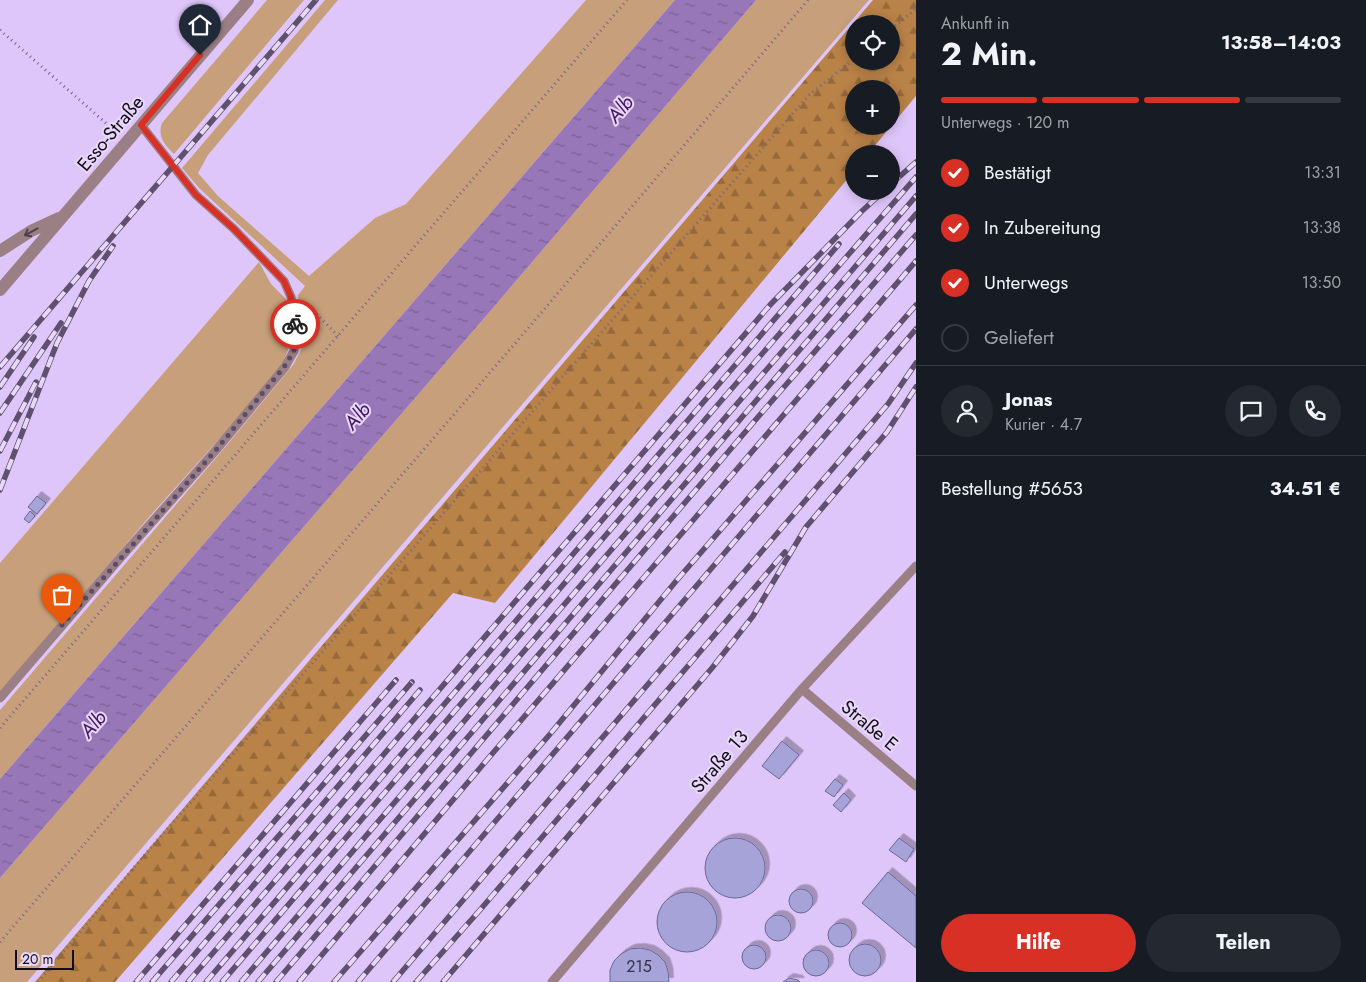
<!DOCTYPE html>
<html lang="de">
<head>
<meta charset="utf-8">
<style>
	body { margin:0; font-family:Jost,sans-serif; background:#242831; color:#f1f3f6; height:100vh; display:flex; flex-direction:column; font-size:19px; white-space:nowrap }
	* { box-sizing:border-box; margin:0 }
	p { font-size:16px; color:#9ea1a6 }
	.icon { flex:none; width:28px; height:28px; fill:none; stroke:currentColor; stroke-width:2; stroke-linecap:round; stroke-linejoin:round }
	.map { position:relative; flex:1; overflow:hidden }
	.side { display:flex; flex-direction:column; background:#171b24; width:450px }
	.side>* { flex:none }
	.fabs { position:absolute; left:845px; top:15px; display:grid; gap:10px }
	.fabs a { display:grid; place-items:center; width:55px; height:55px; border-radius:50%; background:#171b24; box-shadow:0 2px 12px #0003; font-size:25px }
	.scale { position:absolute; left:15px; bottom:12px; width:59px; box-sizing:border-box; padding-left:5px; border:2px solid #140b1c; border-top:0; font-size:14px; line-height:18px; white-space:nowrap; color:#140b1c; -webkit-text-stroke:4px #e7d8f8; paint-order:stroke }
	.pin { position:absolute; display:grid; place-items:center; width:42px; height:42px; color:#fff; margin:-51px -21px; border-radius:50% 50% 50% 0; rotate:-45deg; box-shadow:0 0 5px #0007 }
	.pin .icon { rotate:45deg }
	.courier { position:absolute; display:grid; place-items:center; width:50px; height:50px; margin:-25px; border:4px solid #d93025; border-radius:50%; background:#fff; color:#222; box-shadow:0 1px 6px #0007 }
	.head em { font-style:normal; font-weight:700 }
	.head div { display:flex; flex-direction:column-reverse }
	.head { display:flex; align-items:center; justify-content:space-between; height:85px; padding:0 25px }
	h1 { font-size:32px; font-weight:700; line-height:38px }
	.bar { display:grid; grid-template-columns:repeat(4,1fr); gap:8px 5px; align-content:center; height:60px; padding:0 25px }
	.bar i { height:6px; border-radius:4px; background:#363941 }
	.bar .active { background:#d93025 }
	.bar p { grid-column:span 4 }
	.line { display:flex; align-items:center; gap:12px; padding:0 25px; border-top:1px solid #363941 }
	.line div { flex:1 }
	.round { display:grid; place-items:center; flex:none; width:52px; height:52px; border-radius:26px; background:#242831 }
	ol { padding:0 25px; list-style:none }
	li { display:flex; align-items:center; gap:15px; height:55px }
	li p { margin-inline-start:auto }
	li .icon { padding:5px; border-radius:50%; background:#d93025; color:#fff; stroke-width:4 }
	li:last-child { color:#9ea1a6 }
	li i { width:28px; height:28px; border:2px solid #363941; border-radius:50% }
	.button { display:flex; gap:10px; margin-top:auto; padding:10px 25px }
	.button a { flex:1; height:58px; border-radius:30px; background:#d93025; color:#fff; font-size:20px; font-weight:700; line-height:58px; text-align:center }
	.button a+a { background:#242831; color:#f1f3f6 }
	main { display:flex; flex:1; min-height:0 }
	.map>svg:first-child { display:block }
</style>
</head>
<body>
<main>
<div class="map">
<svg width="916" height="982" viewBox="0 0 916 982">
	<defs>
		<pattern id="forest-firs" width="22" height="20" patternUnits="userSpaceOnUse" patternTransform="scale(1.25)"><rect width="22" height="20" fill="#b98247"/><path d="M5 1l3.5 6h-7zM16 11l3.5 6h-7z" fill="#95693a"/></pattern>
		<pattern id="water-ripples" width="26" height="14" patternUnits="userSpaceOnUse" patternTransform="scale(1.25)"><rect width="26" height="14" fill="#9777b8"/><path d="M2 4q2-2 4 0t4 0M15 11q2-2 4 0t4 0" fill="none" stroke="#7a6095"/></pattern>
		<filter id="shadow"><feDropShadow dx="4.5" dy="-4.5" stdDeviation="0" flood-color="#0004"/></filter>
	</defs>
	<rect width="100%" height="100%" fill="#dfc6fa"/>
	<path fill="#c7a07b" d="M267,0H304L174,154C165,145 157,137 162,123Z
		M325,0H338L208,155L198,173L218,196L309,276L375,218L406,204L586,0H675L0,779V710L227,445L293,365L303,346L298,295L305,286L199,188L182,168Z
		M756,0H869L27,982H0V878L486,316Z
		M259,262L271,284L286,299L290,310L289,347L283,363L266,387L150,516L0,692V563Z"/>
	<path fill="url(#forest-firs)" fill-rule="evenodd" d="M873,0H916V96L891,126V89H854V126H891L868,154H854V171L495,603L453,593L115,982H35ZM854,24H891V61H854Z"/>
	<path fill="url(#water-ripples)" d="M675,0H756L486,316L0,878V779Z"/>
	<path fill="#a5a3d7" stroke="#6a6798" filter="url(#shadow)" d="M37,496L46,503L37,514L28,507Z
		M30,511L35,516L29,523L24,519Z
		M782,741L799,755L779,779L762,766Z
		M835,779L843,785L834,797L825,791Z
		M844,793L851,800L841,812L833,805Z
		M705 868a30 30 0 1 1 60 0a30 30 0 1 1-60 0Z
		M899,838L914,849L906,862L889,850Z
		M888,872L916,896V948L862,903Z
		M789 901a12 12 0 1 1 24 0a12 12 0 1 1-24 0Z
		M657 922a30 30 0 1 1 60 0a30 30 0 1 1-60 0Z
		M765 928a13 13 0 1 1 26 0a13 13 0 1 1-26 0Z
		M828 935a12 12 0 1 1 24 0a12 12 0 1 1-24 0Z
		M849 960a16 16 0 1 1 32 0a16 16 0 1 1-32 0Z
		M742 957a12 12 0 1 1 24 0a12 12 0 1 1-24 0Z
		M640,948L650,950L658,955L665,962L668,971L669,982H610V970L614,961L621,954L630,949Z
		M803 963a13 13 0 1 1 26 0a13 13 0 1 1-26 0Z
		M789,978L798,980L800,982H783Z"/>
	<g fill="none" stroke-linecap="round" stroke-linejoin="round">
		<path stroke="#766587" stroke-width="3" stroke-dasharray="1 4" stroke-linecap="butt" d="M891,29L916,9
			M0,30L116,132
			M306,303L338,336
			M0,728L627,0
			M0,942L524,333L808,0
			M38,982L142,858L809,95L854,59"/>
		<path stroke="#9a7f84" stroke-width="9" d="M802,689L916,786
			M0,698L121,557L216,450L285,367L294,351L296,328L291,297L284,281L234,229L196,195L141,125
			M552,982L802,689L916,566"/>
		<path stroke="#9a7f84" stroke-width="12" d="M0,251L31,231L59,218
			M0,290L248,0"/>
		<g stroke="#5f506e" stroke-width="5.5">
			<path id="rail" d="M891,184L916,162
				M0,367L316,0
				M0,387L34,337
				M0,413L61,323
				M0,451L36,382
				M0,490L57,343L89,281L113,246
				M136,982L396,680
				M152,982L412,682
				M171,982L420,690
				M188,982L770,305L862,211L884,191
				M206,982L839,244
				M222,982L721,401L916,177
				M241,982L507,671L916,196
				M258,982L916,214
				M276,982L758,417L916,235
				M299,982L486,761L916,261
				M334,982L551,733L677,580L916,305
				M358,982L916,329
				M393,982L888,404L916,363
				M416,982L480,910L785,552
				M443,982L712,668L753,616L806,527L887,432L916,387"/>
		</g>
		<use href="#rail" stroke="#e7d8f8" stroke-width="4" stroke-dasharray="11" stroke-linecap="butt"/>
	</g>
	<defs><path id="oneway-shaft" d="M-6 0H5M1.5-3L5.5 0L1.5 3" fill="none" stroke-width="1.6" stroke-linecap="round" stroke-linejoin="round" transform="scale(1.25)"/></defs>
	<use stroke="#503f4b" href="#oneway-shaft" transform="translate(31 232) rotate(151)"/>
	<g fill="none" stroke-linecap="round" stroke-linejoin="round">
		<path stroke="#5b4c6a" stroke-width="5" stroke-dasharray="0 9" d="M62,625L216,450L284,367L294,351L295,324"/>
		<path stroke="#d93025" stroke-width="6" d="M200,55L141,125L196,195L234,229L284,281L291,297L295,324"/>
	</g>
	<g text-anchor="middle" stroke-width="4" stroke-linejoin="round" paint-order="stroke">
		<g font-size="16" fill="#38314b">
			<text x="639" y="972">215</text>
		</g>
		<g font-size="19" fill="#140b1c" stroke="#e7d8f8">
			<text transform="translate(110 133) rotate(-50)" y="7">Esso-Straße</text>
			<text transform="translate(870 725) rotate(40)" y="7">Straße E</text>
			<text transform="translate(719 761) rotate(-49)" y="7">Straße 13</text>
		</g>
		<g font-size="20" font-style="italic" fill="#441666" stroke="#e7d8f8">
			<text transform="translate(620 109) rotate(-49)" y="7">Alb</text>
			<text transform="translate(357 416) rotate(-49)" y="7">Alb</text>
			<text transform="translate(93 724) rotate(-49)" y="7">Alb</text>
		</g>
	</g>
</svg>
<div class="fabs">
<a><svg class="icon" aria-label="locate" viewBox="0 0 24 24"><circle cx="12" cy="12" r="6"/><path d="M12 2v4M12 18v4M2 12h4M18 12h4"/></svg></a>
<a>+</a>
<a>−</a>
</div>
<div class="scale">20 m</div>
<div class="pin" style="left:62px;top:625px;background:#ea580c"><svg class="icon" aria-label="bag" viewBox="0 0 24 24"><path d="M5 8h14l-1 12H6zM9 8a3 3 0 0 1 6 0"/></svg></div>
<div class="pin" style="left:200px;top:55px;background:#1f2937"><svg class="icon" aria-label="home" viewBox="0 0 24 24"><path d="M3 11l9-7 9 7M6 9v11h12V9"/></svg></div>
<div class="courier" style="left:295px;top:324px"><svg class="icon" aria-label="bike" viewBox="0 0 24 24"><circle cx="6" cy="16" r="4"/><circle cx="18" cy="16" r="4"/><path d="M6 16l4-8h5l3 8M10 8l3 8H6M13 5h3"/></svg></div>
</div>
<section class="side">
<div class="head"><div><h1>2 Min.</h1><p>Ankunft in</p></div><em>13:58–14:03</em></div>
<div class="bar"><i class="active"></i><i class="active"></i><i class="active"></i><i></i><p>Unterwegs · 120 m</p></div>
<ol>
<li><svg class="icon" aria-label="check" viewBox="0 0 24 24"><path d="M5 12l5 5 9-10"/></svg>Bestätigt<p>13:31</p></li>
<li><svg class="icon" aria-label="check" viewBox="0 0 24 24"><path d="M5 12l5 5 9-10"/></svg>In Zubereitung<p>13:38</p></li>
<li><svg class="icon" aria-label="check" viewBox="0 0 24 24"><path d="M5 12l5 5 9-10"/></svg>Unterwegs<p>13:50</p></li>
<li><i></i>Geliefert</li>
</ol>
<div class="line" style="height:90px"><a class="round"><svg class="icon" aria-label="person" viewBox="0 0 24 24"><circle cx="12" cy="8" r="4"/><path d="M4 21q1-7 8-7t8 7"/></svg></a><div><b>Jonas</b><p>Kurier · 4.7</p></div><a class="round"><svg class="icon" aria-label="chat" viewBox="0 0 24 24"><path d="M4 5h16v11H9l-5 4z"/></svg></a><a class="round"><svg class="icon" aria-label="phone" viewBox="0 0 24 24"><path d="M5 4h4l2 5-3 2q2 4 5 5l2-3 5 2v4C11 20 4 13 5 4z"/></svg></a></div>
<div class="line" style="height:65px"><div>Bestellung #5653</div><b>34.51 €</b></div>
<div class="button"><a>Hilfe</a><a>Teilen</a></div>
</section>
</main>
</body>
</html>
